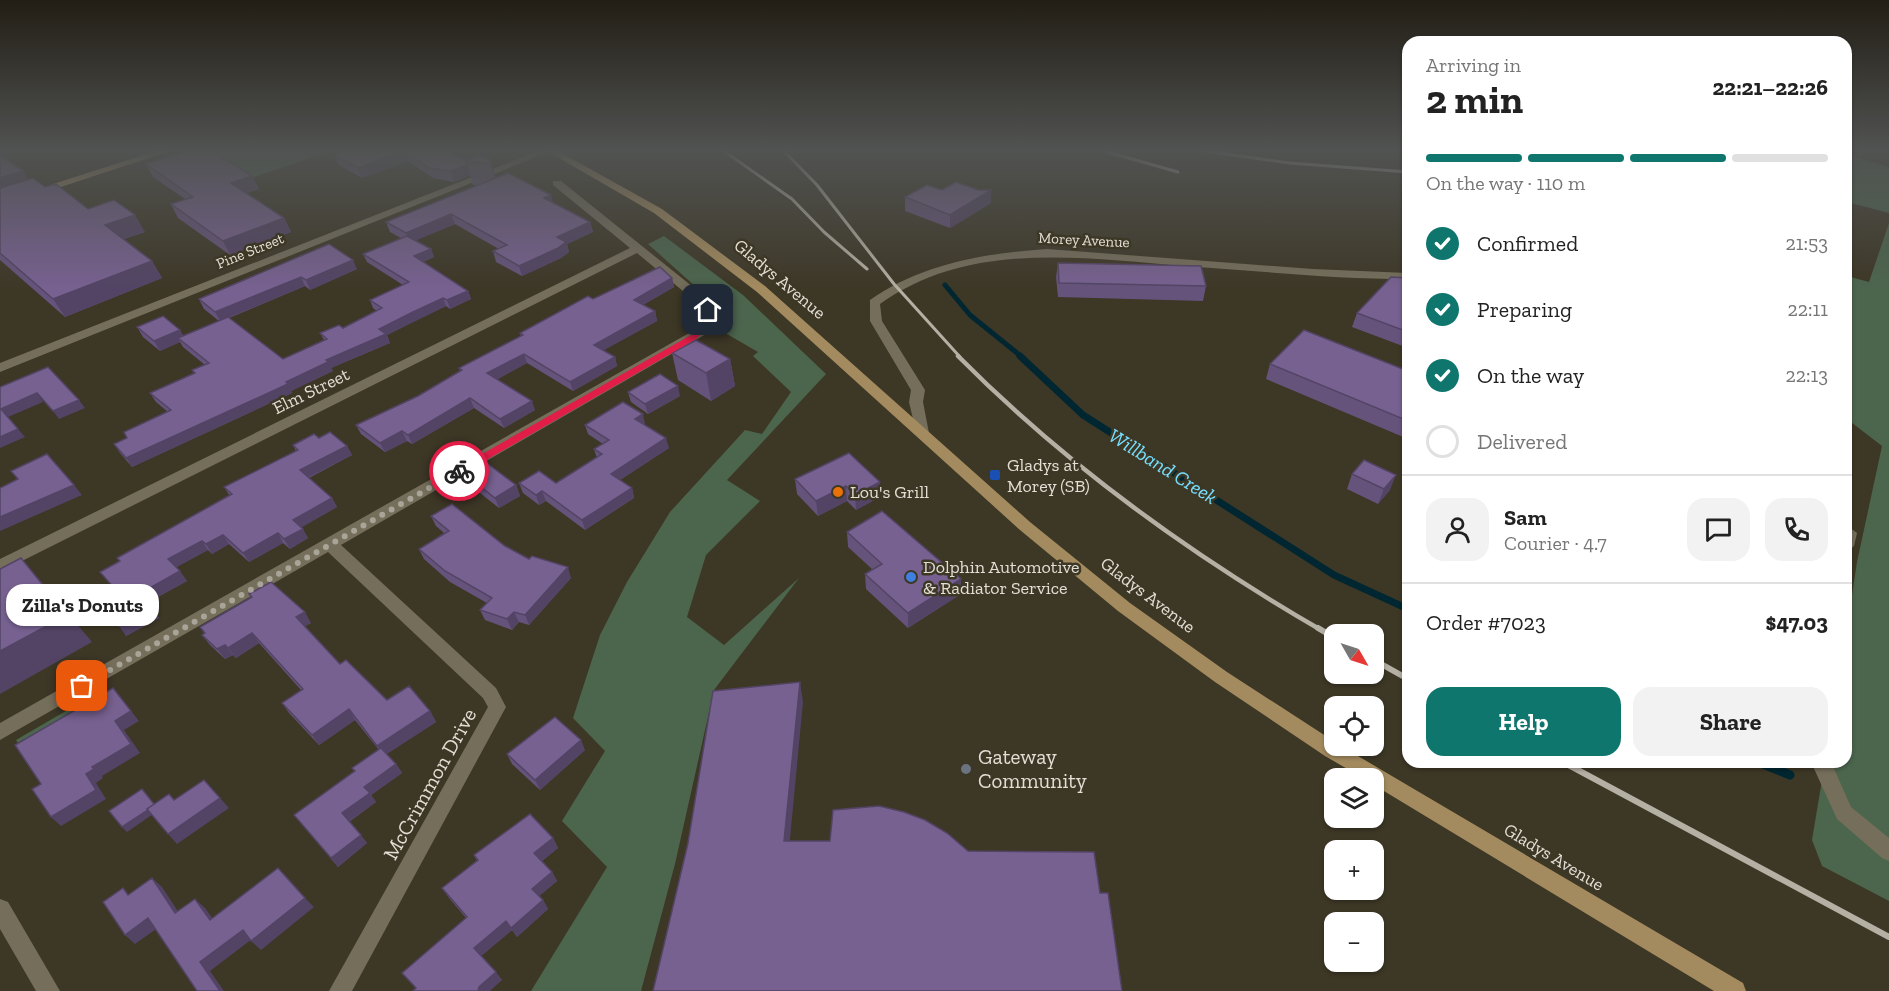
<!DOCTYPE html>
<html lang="en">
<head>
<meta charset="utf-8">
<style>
	body { margin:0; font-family:"Zilla Slab",serif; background:#f2f2f2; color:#222; height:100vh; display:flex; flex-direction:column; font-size:22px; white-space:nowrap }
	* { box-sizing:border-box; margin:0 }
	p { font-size:20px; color:#767676 }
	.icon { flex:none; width:33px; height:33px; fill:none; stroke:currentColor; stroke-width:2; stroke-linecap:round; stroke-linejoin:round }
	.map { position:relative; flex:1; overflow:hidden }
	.details { position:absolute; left:1402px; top:36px; width:450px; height:732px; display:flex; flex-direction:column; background:#fff; border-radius:18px; box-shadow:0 2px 4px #0004 }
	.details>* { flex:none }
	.needle { width:39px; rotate:129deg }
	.buttons { position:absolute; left:1324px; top:624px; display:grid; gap:12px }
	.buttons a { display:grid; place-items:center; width:60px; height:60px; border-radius:12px; background:#fff; box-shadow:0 2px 4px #0004; font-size:30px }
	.pin { position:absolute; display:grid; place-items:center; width:51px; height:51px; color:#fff; margin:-26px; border-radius:12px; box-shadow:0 3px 9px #0006 }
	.courier { position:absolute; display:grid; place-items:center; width:60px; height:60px; margin:-30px; border:4px solid #e11d48; border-radius:50%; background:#fff; color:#222; box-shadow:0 2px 8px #0007 }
	.bubble { position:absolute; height:42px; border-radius:18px; background:#fff; box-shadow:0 2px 4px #0004; font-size:20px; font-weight:700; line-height:42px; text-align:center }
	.summary em { font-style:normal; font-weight:700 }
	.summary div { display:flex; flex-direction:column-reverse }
	.summary { display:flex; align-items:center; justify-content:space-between; height:102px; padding:0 24px }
	h1 { font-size:39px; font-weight:700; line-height:45px }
	.bar { display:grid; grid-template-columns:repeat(4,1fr); gap:9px 6px; align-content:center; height:72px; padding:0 24px }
	.bar i { height:8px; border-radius:4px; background:#e0e0e0 }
	.bar .selected { background:#0f766e }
	.bar p { grid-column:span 4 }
	.line { display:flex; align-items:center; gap:15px; padding:0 24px; border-top:2px solid #e0e0e0 }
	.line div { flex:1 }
	.round { display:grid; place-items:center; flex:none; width:63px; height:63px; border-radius:18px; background:#f2f2f2 }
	ol { padding:0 24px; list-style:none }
	li { display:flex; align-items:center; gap:18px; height:66px }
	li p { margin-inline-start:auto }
	li .icon { padding:6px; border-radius:50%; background:#0f766e; color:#fff; stroke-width:4 }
	li:last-child { color:#767676 }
	li i { width:33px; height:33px; border:3px solid #e0e0e0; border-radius:50% }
	.button { display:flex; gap:12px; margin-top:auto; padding:12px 24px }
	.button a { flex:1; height:69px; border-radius:18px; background:#0f766e; color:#fff; font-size:24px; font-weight:700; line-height:69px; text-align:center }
	.button a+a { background:#f2f2f2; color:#222 }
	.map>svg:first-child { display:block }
</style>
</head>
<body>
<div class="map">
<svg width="1889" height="991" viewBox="0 0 1889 991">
	<rect width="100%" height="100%" fill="#3d3726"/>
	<path fill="#4c654d" d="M214,151H330L249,179L208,153Z
		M1855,157L1889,167V213L1847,202V159Z
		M1889,223V901L1822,866L1812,840L1825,762H1846L1847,628L1857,562L1882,446L1847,419V276L1869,282Z
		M664,236L743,295L826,374L727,480L760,501L706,555L687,617L724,645L799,578L714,690L675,864L641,991H531L607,867L562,821L605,751L573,718L600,635L627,582L670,512L745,430L762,434L791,392L753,356L758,352L720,330L725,326V313L648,244Z
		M83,701L93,715L25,754L16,740Z"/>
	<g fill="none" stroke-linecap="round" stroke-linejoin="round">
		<path stroke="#002731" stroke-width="5" d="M945,285L970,315L1022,357"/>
		<path stroke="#002731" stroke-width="7" d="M1020,356L1083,415L1334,575L1408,609"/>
		<path stroke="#002731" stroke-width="9" d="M1758,762L1790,775"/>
		<path fill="#756e5b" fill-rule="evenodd" d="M538,151H551L0,372V363Z
			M1846,151H1854L1846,155Z
			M553,181H561L703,295C714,310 717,318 706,334L341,545L496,688L506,707L352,991H329L488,707L483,698L328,552L0,740V723L698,328L702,314L695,301L637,253L0,572V559L630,248L553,185Z
			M1047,249L1313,269L1408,273V279C1334,279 1260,271 1185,266C1082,258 970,240 880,304L882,321L925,390L923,402L929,433L927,436H917L909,402L911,390L870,321V300C921,264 985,253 1047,249Z
			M1849,527L1857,533L1854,546L1846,552V528Z
			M1811,762H1831L1851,807L1889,838V861L1882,858L1837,819Z
			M0,899L8,902L60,991H36L0,929Z"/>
		<path fill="#a48b5f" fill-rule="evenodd" d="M156,151H170L0,207V201Z
			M547,151H558L662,209L765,286L1030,522L1130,603L1227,672L1335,742V746H1341L1743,983L1746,991H1714L1374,785V778H1363L1325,756L1215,682L1118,611L1020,530L757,292L654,213Z"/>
		<path stroke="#b5b0a4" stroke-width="3" d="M724,151L792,199L824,232L867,269
			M784,151L817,185L894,284L960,357
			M1104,151L1178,172
			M1205,151L1290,163L1408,172"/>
		<path stroke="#b5b0a4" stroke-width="4.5" d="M958,356C1066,465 1188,553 1321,630"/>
		<path stroke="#b5b0a4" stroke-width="6" d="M1318,628L1335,638
			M1374,660L1408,679
			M1563,762L1889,937"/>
	</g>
	<path fill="#66537c" d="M346,151H448L467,160L491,161L496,178L554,203L590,222L593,232L567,244L569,252L561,258L522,276L496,262L493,251L499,249L455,224L416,240L431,249L434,257L423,262L468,291L471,299L450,309L446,306L417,320L387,335L390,343L331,368L333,371L291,391L292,393L132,467L120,453L114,444L127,438L168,412L156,402L150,393L194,373L192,370L205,365L183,347L180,342L160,351L143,337L137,327L184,336L219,321L204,309L199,299L329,244L357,269L310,290L305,286L229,318L283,359L324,340L320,333L343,328L377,311L373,308L370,300L403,285L367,262L363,254L401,238L390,232L386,222L478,185H473L470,175L454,182L433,178L408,161L362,178L339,165L334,155Z
		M0,155L23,171L28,180L88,209L145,232L124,239L152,261L162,278L65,317L0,260Z
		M146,164L252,176L259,189L246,193L284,218L291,232L230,255L178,218L171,204L185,199L153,177Z
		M942,190L991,203L950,228L905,211V197Z
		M1058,263L1206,286L1203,301L1058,297L1056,277Z
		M672,278L674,287L643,305L655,311L657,321L603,350L615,357L617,366L573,391L527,363L497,379L535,410L504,428L474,408L412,444L407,441L385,452L361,434L356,425L418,396L460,371L459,368L521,336L520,333L593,299Z
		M1408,278V348L1352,327L1357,313Z
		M672,353L730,359L735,386L711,401L678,380Z
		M1270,364L1408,371V439L1266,379Z
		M628,392L680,396L648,414L631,402Z
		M645,424L644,425L669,448L620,480L632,488L634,498L585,530L546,501L539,505L523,493L519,483H556L597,458L594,449L603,444L588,434L585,425Z
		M319,438L347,446L352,455L309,478L332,498L337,507L301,527L308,538L290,549L283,543L249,562L229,544L212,554L208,550L176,567L187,581L147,603L159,618L126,636L122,598L100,572L120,561L230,496L224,487L296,451L293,445Z
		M849,453L880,497L856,510L847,501L818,516L797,494L795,479Z
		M1352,474L1390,490L1378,504L1347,489Z
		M467,476L516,485L520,496L499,508L471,486Z
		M431,516L505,546L529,559L571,578L529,625L519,622L512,630L485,620L480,610L487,603L450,582L424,559L419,549L444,533L436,526Z
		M847,532L961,579V594L908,628L866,589L865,574L872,569L848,547Z
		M249,594L311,623L305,626L340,664L387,700L430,711L436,722L386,754L396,764L402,773L371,795L376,802L349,822L367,843L338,867L294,815L354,771L352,768L379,750L355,720L319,745L289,713L282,703L301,690L259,643L236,658L233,655L225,659L210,645L202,635L204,633L200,627L251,597Z
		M585,750L540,790L512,764L507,754Z
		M553,838L558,848L542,861L552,872L557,881L539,896L543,900L548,909L517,937L512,930L481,956L502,980L415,989L466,918L449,898L442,888L477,861L474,855Z"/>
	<path fill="#534465" d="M404,151L408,161L362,178L358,168Z
		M491,161L498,185L497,188L490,164Z
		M467,165L470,175L454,182L451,171Z
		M23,171L33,188L0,199V178Z
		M252,176L259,189L237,197L231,183Z
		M991,190V203L950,228V215Z
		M551,195L554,205L544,198Z
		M451,214L455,224L410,243L406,233Z
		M135,215L145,232L115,242L105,225Z
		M284,218L291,232L230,255L223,241Z
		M590,222L593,232L567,244L569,252L561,258L522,276L519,266L557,237Z
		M431,249L434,257L417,264L414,256Z
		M353,260L357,269L310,290L306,280Z
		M152,261L162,278L65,317L53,299Z
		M301,277L305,286L220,321L215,312Z
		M672,278L674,287L636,309L634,300Z
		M468,291L471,299L450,309L447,300Z
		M443,298L446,306L387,335L390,343L331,368L333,371L291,391L292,393L132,467L126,458L286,382L379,329Z
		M655,311L657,321L597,354L594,345Z
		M180,330L186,340L178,338L180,342L160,351L154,341Z
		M524,354L527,363L491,383L487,373Z
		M615,357L617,366L573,391L570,382Z
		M730,359L735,386L711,401L706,373Z
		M678,386L680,396L648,414L645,404Z
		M37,393L43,402L8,417L1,409Z
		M470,398L474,408L412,444L408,435Z
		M79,400L85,408L59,419L53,411Z
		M532,401L535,410L504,428L500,419Z
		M643,414L645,424L638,429L635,419Z
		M18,429L25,437L0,448V437Z
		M402,431L407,441L385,452L380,443Z
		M666,438L669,448L614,484L611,474Z
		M347,446L352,455L305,479L300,470Z
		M1396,475L1390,490L1378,504L1384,489Z
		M880,482V497L856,510L855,495Z
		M74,485L82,495L0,531V517Z
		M516,485L520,496L499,508L495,498Z
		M846,486L847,501L818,516L816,501Z
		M632,488L634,498L585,530L582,520Z
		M542,491L546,501L539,505L536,495Z
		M332,498L337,507L299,529L293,520Z
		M303,529L308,538L290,549L284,539Z
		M278,533L283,543L249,562L243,553Z
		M223,535L229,544L212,554L206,544Z
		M202,541L208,550L175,568L168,559Z
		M21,558L92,642L0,694V651Z
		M568,567L571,578L529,625L525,615Z
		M180,571L187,581L146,603L139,594Z
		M961,579V594L908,628V613Z
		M151,608L159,618L126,636L119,626Z
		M305,612L311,623L303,627L296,617Z
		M514,612L519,622L512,630L507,619Z
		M252,633L259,643L236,658L228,648Z
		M225,645L233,655L225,659L217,649Z
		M800,682L803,702L788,860L784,841Z
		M113,688L139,721L124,730L140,753L102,776L103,778L96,783L106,799L61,826L51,817L92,767L115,721Z
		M349,709L355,720L319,745L312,735Z
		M430,711L436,722L384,756L377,746Z
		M581,740L585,750L540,790L535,780Z
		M396,764L402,773L371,795L376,802L348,822L342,813L364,787Z
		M142,789L159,810L127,832L122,827Z
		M220,798L229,808L177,844L168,834Z
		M361,835L367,843L338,867L331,858Z
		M553,838L558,848L539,863L534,853Z
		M552,872L557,881L537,898L532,889Z
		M152,878L162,887L185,922L175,913Z
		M305,898L314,907L261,950L251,941Z
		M195,899L205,908L220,929L210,920Z
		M543,900L548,909L517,937L511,928Z
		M148,918L159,927L135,944L125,935Z
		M506,921L512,930L480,957L474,948Z
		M243,930L252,939L210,971L224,991H220L200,962Z
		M496,972L502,980L490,991H478L479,987Z"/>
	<path fill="#776190" stroke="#534465" stroke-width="1.5" d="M187,151H212L252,176L231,183L284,218L223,241L171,204L193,197L146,164Z
		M346,151H448L468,161H466L467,165L451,171L429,168L404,151L358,168L334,155Z
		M0,155L23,171L0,178Z
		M479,155L491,161L490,164L466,161Z
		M508,173L551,195L544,198L590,222L557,237L566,242L558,248L519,266L493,251L507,245L451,214L406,233L386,222Z
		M33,178L45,187L56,184L88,209L114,200L135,215L105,225L152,261L53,299L0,253V188Z
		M956,182L978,190H991L950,215L905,197L927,185L942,190Z
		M407,236L431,249L414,256L468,291L447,300L443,298L413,312L379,329L386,334L326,360L328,362L286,382L288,384L126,458L114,444L127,438L124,432L171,410L150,393L195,373L192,370L209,363L178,338L228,317L283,359L327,339L320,333L339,325L343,328L382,308L370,300L409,282L363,254Z
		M329,244L353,260L306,280L301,277L215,312L199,299Z
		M1058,263L1201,266L1206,286L1059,283Z
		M660,267L672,278L634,300L655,311L594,345L615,357L570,382L524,354L487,373L532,401L500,419L470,398L408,435L402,431L380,443L356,425L418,396L462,370L459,368L523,335L520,333L588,296L593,299Z
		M1391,277L1408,278V332L1357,313Z
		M163,316L180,330L154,341L137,327Z
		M1304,330L1408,371V421L1270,364Z
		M696,340L730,359L706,373L672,353Z
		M48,367L79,400L53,411L37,393L1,409L18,429L0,437V387Z
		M660,374L678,386L645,404L628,392Z
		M623,402L643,414L635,419L666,438L611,474L632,488L582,520L542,491L536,495L519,483L539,471L556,483L602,454L594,449L609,440L585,425Z
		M330,432L347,446L300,470L332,498L293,520L303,529L284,539L278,533L243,553L223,535L206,544L202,541L168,559L180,571L139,594L151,608L119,626L104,608L123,598L100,572L120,561L117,558L232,494L224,487L298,450L293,445L314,434L319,438Z
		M849,453L880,482L855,495L846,486L816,501L795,479Z
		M47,454L74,485L0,517V488L18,479L11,471Z
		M1364,460L1396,475L1384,489L1352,474Z
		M488,464L516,485L495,498L467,476Z
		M452,504L505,546L529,559L532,556L568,567L525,615L514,612L507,619L480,610L492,598L445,571L419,549L449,531L431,516Z
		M882,511L961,579L908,613L865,574L882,564L847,532Z
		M21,558L67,615L0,651V569Z
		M271,582L305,612L296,617L340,664L346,660L387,700L409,686L430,711L377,746L349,709L312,735L282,703L303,689L252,633L228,648L225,645L217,649L202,635L205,633L200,627L252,597L249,594Z
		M800,682L784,841H830L833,810L879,806L904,812L925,820L947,833L968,851L1094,852L1100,893H1108L1122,991H653L688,843L713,691Z
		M113,688L131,711L115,721L131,744L92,767L94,769L86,774L96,790L51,817L32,789L41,784L15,745Z
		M555,717L581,740L535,780L507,754Z
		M381,748L396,764L364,787L370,793L342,813L361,835L331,858L294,815L355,771L352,768Z
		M204,780L220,798L168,834L147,809L169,794L174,800Z
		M142,789L154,804L147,809L148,810L122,827L109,811Z
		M530,814L553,838L534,853L552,872L532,889L543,900L511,928L506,921L474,948L496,972L479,987L478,991H413L416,988L402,973L467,917L442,888L478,860L474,855Z
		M278,868L305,898L251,941L243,930L200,962L220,991H197L148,918L125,935L103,902L123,888L128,895L152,878L175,913L195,899L210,920Z"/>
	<linearGradient id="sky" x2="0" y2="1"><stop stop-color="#221e15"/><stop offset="0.52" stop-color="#515352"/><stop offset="1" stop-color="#515352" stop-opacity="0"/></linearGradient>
	<rect width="1889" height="289" fill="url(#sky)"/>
	<path fill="#e11d48" d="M705,308L712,310V324L696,339L462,474H456V469L691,335L704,323Z"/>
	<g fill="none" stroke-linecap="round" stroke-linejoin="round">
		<path stroke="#a9a498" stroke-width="6" stroke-dasharray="0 10.8" d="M82,686L459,471"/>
	</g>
	<rect fill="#1a4fb4" stroke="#3d3726" stroke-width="2" x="989" y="469" width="12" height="12" rx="3"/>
	<circle fill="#e8710a" stroke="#3d3726" stroke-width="2" cx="838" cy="492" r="6"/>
	<circle fill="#3f7fe0" stroke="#3d3726" stroke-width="2" cx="911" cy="577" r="6"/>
	<circle fill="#6b7280" stroke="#3d3726" stroke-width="2" cx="966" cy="769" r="6"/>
	<g text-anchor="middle" stroke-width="5" stroke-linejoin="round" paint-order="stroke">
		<g font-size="15" fill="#e3dfd5" stroke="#3d3726">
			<text transform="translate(1084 240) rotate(3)" y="5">Morey Avenue</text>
			<text transform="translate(250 251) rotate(-22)" y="5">Pine Street</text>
		</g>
		<g font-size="18" fill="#e3dfd5" stroke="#3d3726">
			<text transform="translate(780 279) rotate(40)" y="6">Gladys Avenue</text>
			<text transform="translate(311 391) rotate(-26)" y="6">Elm Street</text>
			<text transform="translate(1148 595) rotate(37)" y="6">Gladys Avenue</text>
			<text transform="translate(1554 857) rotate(31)" y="6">Gladys Avenue</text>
		</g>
		<g font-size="18" fill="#e3dfd5" stroke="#3d3726" text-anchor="start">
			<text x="1007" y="471">Gladys at<tspan x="1007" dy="21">Morey (SB)</tspan></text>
			<text x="850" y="498">Lou's Grill</text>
			<text x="923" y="573">Dolphin Automotive<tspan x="923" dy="21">&amp; Radiator Service</tspan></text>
		</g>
		<g font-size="20" font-style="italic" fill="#77e0ff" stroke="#3d3726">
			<text transform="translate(1163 466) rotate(32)" y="7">Willband Creek</text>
		</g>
		<g font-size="21" fill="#e3dfd5" stroke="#3d3726" text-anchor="start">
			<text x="978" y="764">Gateway<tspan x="978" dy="24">Community</tspan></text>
		</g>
		<g font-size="21" fill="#e3dfd5" stroke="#3d3726">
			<text transform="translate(430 784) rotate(-61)" y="7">McCrimmon Drive</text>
		</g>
	</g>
</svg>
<div class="buttons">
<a><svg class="needle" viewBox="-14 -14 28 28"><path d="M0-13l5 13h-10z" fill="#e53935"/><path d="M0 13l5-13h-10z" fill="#767676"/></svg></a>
<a><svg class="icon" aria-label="locate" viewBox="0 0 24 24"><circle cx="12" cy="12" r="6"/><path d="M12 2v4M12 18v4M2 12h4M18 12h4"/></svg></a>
<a><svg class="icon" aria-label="layers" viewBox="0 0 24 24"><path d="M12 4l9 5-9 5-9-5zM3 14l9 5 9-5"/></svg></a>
<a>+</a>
<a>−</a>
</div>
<div class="pin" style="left:82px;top:686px;background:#ea580c"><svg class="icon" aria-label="bag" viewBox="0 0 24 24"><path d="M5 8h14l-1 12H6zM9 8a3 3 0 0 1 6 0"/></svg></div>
<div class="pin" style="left:708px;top:310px;background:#1f2937"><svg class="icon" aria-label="home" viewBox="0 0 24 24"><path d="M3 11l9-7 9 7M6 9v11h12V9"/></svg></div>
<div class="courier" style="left:459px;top:471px"><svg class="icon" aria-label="bike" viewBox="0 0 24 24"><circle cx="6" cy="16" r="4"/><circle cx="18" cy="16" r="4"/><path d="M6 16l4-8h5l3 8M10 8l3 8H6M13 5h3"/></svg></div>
<div class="bubble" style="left:6px;top:584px;width:153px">Zilla's Donuts</div>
<section class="details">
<div class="summary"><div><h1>2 min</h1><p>Arriving in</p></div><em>22:21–22:26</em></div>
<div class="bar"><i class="selected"></i><i class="selected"></i><i class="selected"></i><i></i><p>On the way · 110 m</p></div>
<ol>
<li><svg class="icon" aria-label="check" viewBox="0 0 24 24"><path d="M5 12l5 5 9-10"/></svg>Confirmed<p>21:53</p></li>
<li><svg class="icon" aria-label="check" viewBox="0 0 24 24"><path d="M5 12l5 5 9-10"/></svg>Preparing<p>22:11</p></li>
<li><svg class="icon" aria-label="check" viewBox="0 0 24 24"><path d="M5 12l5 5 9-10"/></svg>On the way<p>22:13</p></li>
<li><i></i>Delivered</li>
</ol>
<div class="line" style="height:108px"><a class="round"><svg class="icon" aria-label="person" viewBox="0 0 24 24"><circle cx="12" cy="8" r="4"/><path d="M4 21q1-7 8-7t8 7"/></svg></a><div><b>Sam</b><p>Courier · 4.7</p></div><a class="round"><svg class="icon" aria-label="chat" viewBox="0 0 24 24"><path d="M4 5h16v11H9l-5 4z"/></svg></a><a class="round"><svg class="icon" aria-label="phone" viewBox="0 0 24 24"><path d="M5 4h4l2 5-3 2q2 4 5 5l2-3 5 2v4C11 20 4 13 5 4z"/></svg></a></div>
<div class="line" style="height:78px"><div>Order #7023</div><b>$47.03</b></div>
<div class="button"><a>Help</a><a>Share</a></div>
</section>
</div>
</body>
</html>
